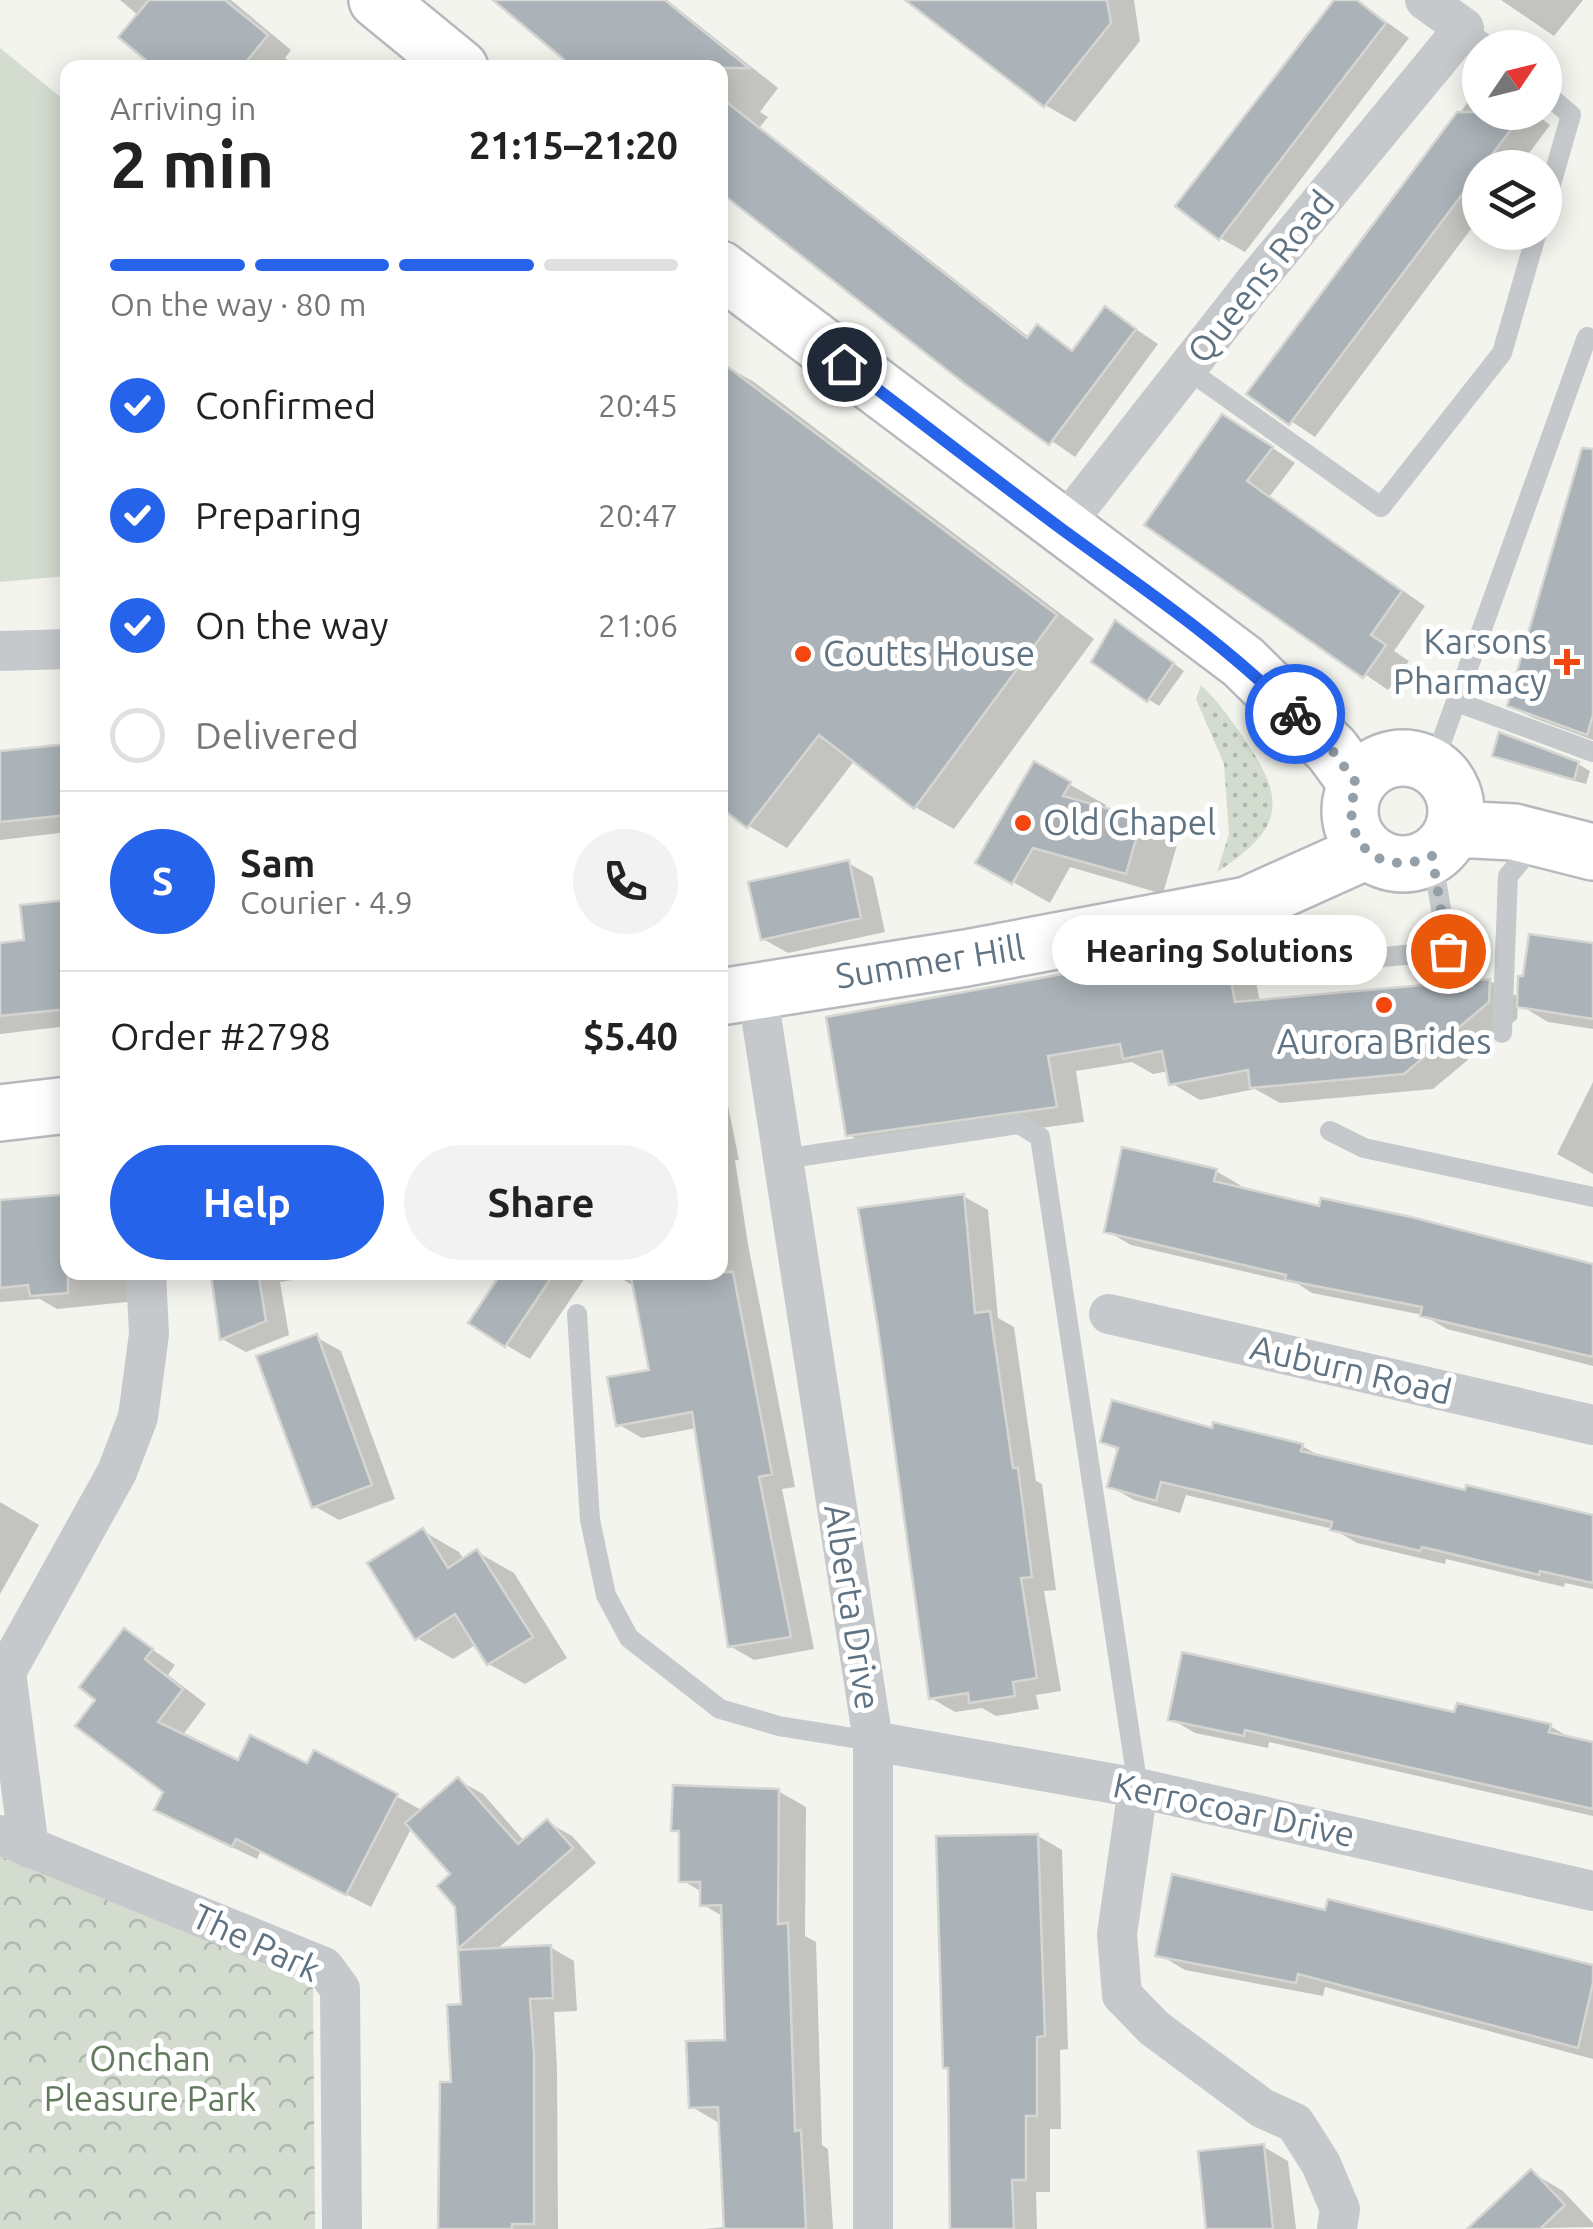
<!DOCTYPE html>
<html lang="en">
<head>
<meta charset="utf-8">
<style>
	body { margin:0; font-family:Ubuntu,sans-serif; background:#f2f2f2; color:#222; height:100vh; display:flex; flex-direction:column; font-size:38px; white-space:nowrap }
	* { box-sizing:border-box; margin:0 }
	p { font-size:32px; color:#767676 }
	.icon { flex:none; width:55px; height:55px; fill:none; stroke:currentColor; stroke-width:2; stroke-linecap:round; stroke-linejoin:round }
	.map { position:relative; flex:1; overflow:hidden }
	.side { position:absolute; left:60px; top:60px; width:668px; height:1220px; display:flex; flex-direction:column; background:#fff; border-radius:20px; box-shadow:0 5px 25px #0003 }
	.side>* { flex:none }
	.needle { width:65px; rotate:55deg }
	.buttons { position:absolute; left:1462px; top:30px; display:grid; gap:20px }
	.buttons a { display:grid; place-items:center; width:100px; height:100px; border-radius:50%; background:#fff; box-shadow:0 5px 25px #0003; font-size:50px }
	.pin { position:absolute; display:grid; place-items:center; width:85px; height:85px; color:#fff; margin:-42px; border:5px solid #fff; border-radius:50%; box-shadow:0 2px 10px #0007 }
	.courier { position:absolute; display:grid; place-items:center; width:100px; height:100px; margin:-50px; border:8px solid #2563eb; border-radius:50%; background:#fff; color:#222; box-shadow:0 2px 12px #0007 }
	.bubble { position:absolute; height:70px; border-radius:35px; background:#fff; box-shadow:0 5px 25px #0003; font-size:32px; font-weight:600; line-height:70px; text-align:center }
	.summary em { font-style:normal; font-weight:600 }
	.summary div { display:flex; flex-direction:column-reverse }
	.summary { display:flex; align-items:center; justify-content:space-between; height:170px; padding:0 50px }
	h1 { font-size:65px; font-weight:600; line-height:75px }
	.bar { display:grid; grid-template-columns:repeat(4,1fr); gap:15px 10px; align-content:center; height:120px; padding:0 50px }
	.bar i { height:12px; border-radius:8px; background:#e0e0e0 }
	.bar .current { background:#2563eb }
	.bar p { grid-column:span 4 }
	.line { display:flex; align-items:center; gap:25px; padding:0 50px; border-top:2px solid #e0e0e0 }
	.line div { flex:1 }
	.round { display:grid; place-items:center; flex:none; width:105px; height:105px; border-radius:52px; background:#f2f2f2 }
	ol { padding:0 50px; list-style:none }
	li { display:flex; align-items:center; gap:30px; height:110px }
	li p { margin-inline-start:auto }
	li .icon { padding:10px; border-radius:50%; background:#2563eb; color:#fff; stroke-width:4 }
	li:last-child { color:#767676 }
	li i { width:55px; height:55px; border:5px solid #e0e0e0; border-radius:50% }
	.button { display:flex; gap:20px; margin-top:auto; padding:20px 50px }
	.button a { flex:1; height:115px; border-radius:60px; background:#2563eb; color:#fff; font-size:40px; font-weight:600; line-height:115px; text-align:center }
	.button a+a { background:#f2f2f2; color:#222 }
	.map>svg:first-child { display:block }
</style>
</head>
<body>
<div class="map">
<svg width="1593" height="2229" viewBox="0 0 1593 2229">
	<defs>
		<pattern id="park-crowns" width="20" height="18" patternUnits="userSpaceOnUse" patternTransform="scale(2.5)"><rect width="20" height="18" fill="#d4dcd0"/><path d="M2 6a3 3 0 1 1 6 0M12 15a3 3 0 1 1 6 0" fill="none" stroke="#afb7ae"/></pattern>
		<pattern id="garden-dots" width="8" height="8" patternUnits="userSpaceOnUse" patternTransform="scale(2.5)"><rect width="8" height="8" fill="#d4dcd0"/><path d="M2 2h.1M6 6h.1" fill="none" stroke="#afb7ae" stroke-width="1.8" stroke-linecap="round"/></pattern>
	</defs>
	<rect width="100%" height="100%" fill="#f4f4ef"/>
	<path fill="#d4dcd0" d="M0,48L68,103L67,576L0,582Z"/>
	<path fill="url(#park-crowns)" d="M0,1849L313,1986L315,2229H0Z"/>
	<path fill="url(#garden-dots)" d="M1201,685C1219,702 1231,720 1245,740C1288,802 1282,830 1217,872L1229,834L1224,764L1196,699Z"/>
	<path fill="#0003" d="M120,0H231L291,50L285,58L297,68H173L152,27Z
		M533,0H667L778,88L760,112L768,117L760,127L1030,338L1038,328L1075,352L1106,309L1158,344L1075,457L968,383L720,190V68H568L572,62Z
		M926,0H1134L1140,41L1075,122L1045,105Z
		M1337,0H1356L1409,38L1245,252L1220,238Z
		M1501,0H1583L1554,36Z
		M1480,86V112H1533L1550,125L1518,168H1480V217L1315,437L1249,393Z
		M720,363L754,382L1094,639L954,829L915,807L855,760L787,848L749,826L720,804Z
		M1247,431L1295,463L1269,497L1425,606L1394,651L1409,661L1388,690L1147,525Z
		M1586,448L1593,450V740L1531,717L1510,705Z
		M1128,630L1184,671L1159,706L1148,699Z
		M68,746V832L0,840V754Z
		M1495,754L1578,764L1590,771L1586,784L1507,761Z
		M1035,765L1106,805L1104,810L1141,820L1178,841L1163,894L1070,867L1050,903L978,862Z
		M848,863L873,877L885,932L788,953L763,939Z
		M68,902V1026L0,1034V945L27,943Z
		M1593,945V1029L1548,1022L1518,1004L1517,1019L1433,1089L1280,1103L1255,1089L1200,1100L1171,1083L1169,1071L1153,1074L1132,1062L1076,1071L1084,1122L877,1151L848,1134L1085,973L1090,976L1172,960L1179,964L1226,955L1254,972L1260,1002L1490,981L1520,998Z
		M720,1066L739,1160H735L748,1244L795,1487L782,1489L814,1649L754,1660L730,1646L697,1428L642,1438L618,1424L652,1372L635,1287L624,1280L623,1272H720Z
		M1593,1082V1174L1557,1154Z
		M1216,1171L1240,1185L1239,1190L1570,1261L1571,1258L1593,1263V1366L1447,1329L1423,1315L1312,1293L1298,1284L1131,1245L1107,1231Z
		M963,1196L988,1210L998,1318L1014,1327L1036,1481L1042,1484L1056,1590L1044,1591L1061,1691L1036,1695L1039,1709L996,1716L982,1708L955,1712L931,1698Z
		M0,1204L68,1272H140L137,1301L57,1309L40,1299L0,1302Z
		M217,1272H304V1278L280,1282L289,1335L246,1352L222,1339Z
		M507,1272H589L530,1359L506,1345Z
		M316,1337L341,1351L395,1499L339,1520L314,1506Z
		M1213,1431L1302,1446L1325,1459L1466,1493L1593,1518V1589L1565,1583L1564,1587L1446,1559L1445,1564L1357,1543L1333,1529L1186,1495L1180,1513L1134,1500L1110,1486L1119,1451L1103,1441Z
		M0,1502L39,1525L0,1594Z
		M423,1531L459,1552L464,1560L477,1552L514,1573L567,1658L525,1684L489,1664L477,1644L453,1659L417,1638Z
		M125,1631L175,1665L168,1675L206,1704L182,1736L239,1763L308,1767L396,1796L423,1811L458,1780L483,1794L525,1842L547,1822L572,1836L596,1863L496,1950L550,1947L574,1961L577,2011L554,2012L557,2069L558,2229H441L468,1952L460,1948L454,1874L412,1827L371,1907L261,1850L257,1859L181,1823L166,1791L99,1699Z
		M1456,1715L1550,1726L1574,1740L1593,1744V1816L1269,1742L1268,1748L1195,1733L1171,1719Z
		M778,1791L806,1807L805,1936L816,1942L822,2145L828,2149L833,2229H704L726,2227L719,2123L692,2107L728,2042L724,1917L702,1904V1892L682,1880V1834L674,1829Z
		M1038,1836L1062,1850L1068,2049L1060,2050L1061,2129H1050V2192H1036L1037,2229H953L951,2070L946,2067Z
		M1327,1913L1593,1968V2059L1325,1987L1323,1996L1185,1970L1158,1954Z
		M1264,2147L1288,2161L1296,2229H1209Z
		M1531,2172L1563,2191L1593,2223V2227L1498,2229Z"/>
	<path fill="#abb3b8" stroke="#d5d5d2" stroke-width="2.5" d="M149,0H225L268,35L241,68H155L118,37Z
		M493,0H665L749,68H574Z
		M905,0H1107L1111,23L1044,107Z
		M1334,0H1357L1386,23L1219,240L1175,206Z
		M720,97L1027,338L1037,324L1072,351L1105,306L1136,329L1049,445L965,384L720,192Z
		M1457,112H1524L1289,425L1246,394Z
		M720,361L1057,615L914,809L819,735L747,828L720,807Z
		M1222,414L1273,447L1247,481L1402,591L1371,635L1386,645L1363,678L1144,525Z
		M1582,448L1593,449V715L1587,735L1507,706Z
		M1115,620L1174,663L1147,702L1091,662Z
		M1499,732L1579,762L1574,780L1492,756Z
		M68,744V815L0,822V751Z
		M1034,761L1071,782L1063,796L1142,818L1126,874L1033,848L1012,884L975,863Z
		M849,860L861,918L761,940L748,882Z
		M68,900V1009L0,1016V943L24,940L20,905Z
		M1529,934L1593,943V1019L1517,1007L1518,976H1523Z
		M1226,953L1235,1002L1490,979L1489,1002L1404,1074L1250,1088L1248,1070L1169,1085L1162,1051L1123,1059L1120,1044L1048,1056L1057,1107L846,1136L826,1017L1085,970L1086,975L1172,957L1174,963Z
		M1122,1147L1217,1169L1214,1181L1319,1206L1321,1198L1411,1217L1593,1264V1357L1420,1316L1422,1307L1285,1280L1286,1275L1104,1232Z
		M68,1194V1293L30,1296L28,1285L0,1288V1200Z
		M964,1194L975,1313L990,1311L1013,1468H1018L1032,1577L1021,1578L1037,1678L1013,1682L1015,1696L969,1703L968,1693L929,1699L878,1328L858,1208Z
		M258,1272L266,1321L220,1340L211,1275Z
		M502,1272H555L505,1347L468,1323Z
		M630,1272H733L772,1474L759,1477L791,1637L728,1647L692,1412L616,1426L607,1377L649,1370Z
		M317,1334L372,1485L312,1508L256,1356Z
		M1112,1400L1212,1428L1213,1422L1303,1444L1301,1451L1465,1490L1466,1485L1593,1515V1583L1540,1571L1539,1575L1422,1547L1420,1551L1330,1530L1332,1522L1161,1482L1156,1501L1107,1487L1118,1448L1100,1442Z
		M423,1528L448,1568L477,1549L533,1637L487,1665L455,1614L415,1640L367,1563Z
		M124,1628L153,1649L145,1659L183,1689L158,1722L238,1760L250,1735L307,1763L314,1750L398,1794L346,1895L236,1839L232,1847L154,1810L163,1792L75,1726L95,1700L79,1687Z
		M1182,1652L1454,1712L1457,1703L1551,1724L1549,1732L1593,1742V1809L1245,1730L1244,1736L1168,1720Z
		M458,1777L518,1844L547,1819L573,1848L458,1949L455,1907L437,1886L450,1874L405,1823Z
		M673,1785L779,1789L778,1924L788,1923L795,2131L801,2130L806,2229H724L718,2107L689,2108L686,2041L725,2040L721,1905L700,1906V1882H679V1831H671Z
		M1038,1834L1045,2036L1037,2037V2116H1026V2180H1012L1014,2229H950L948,2068H943L936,1836Z
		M1172,1874L1325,1910L1328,1899L1593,1965V1983L1578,2048L1298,1974L1296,1983L1155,1956Z
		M551,1945L553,1998L530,1999L534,2054V2224H512V2229H438L440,2082H451L447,2005L461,2004L458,1950Z
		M1264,2144L1273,2229H1206L1198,2151Z
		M1531,2169L1565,2205L1540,2229H1467Z"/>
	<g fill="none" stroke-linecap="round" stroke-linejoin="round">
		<g stroke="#b6babe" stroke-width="60">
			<path id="primary" d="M720,997L966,958L1247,905L1367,851
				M0,1113L68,1105"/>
		</g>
		<g stroke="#b7babd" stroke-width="60">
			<path id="trunk" d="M377,0L460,68
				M720,269L1243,662L1332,750L1357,784
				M1350 811a53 53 0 1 1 106 0a53 53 0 1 1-106 0Z
				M1453,829L1514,832L1593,852"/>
		</g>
		<path stroke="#c6c9cc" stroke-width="20" d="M1464,28L1490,48
			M1545,93L1571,115L1545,205
			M1187,369L1381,507L1502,353L1537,232
			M1457,702L1593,752
			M1432,768L1587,337
			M1248,909L1264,968L1448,951L1432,855
			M1502,1033L1508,876L1535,844
			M1330,1131L1364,1148L1593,1197
			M783,1159L1019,1124L1040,1137L1138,1788
			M577,1314L590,1520L606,1595L629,1638L720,1709L779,1726L873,1741"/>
		<path stroke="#c6c9cc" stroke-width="40" d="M1061,529L1253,284L1464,28L1425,0
			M0,651L68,649
			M757,990L873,1741V2229
			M1109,1314L1593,1425
			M873,1741L1138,1788L1593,1891
			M1138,1788L1117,1934L1122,1995L1154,2028L1262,2108L1295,2123L1321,2164L1340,2209L1337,2229
			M0,1835L324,1967L340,1989L342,2229
			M29,1848L6,1672L117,1472L138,1417L149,1334L146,1272"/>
		<use href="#primary" stroke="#fff" stroke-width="55"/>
		<use href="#trunk" stroke="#fff" stroke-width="55"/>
	</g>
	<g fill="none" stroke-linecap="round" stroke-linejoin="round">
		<path stroke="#94a0a9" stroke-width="10" stroke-dasharray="0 18" d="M1295,714L1332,750L1357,784C1336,839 1378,880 1432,856L1448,951"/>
		<path stroke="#2563eb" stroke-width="12" d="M844,364C917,419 989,475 1063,530C1145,590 1222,641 1295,714"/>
	</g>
	<g fill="#f4460f" stroke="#fff" stroke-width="4">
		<circle cx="803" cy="654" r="10"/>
		<path d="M1562 647h10v10h10v10h-10v10h-10v-10h-10v-10h10z"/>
		<circle cx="1023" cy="823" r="10"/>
		<circle cx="1384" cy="1005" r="10"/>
	</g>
	<g text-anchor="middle" stroke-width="10" stroke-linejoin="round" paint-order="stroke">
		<g font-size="35" fill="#607383" stroke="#fff">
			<text transform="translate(1261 277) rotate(-51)" y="12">Queens Road</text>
			<text transform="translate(930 962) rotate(-9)" y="12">Summer Hill</text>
			<text transform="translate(1351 1370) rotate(13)" y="12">Auburn Road</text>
			<text transform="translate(852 1607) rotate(81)" y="12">Alberta Drive</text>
			<text transform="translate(1234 1810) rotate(12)" y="12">Kerrocoar Drive</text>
			<text transform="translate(256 1943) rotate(25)" y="12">The Park</text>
		</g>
		<g font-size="35" fill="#607383" stroke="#fff" text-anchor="start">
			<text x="1547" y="654" text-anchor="end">Karsons<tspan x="1547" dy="40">Pharmacy</tspan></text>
			<text x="823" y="666">Coutts House</text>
			<text x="1043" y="835">Old Chapel</text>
			<text x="1384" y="1054" text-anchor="middle">Aurora Brides</text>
		</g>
		<g font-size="35" fill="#647a5f" stroke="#fff">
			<text x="150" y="2071">Onchan<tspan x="150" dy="40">Pleasure Park</tspan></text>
		</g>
	</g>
</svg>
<div class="buttons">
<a><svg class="needle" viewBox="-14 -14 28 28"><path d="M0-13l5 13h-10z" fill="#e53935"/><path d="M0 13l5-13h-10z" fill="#767676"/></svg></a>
<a><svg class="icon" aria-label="layers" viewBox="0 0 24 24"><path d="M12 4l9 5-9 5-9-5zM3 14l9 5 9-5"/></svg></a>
</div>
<div class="pin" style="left:1448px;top:951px;background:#ea580c"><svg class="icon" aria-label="bag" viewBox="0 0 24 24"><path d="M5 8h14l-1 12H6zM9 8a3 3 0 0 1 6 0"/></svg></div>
<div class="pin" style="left:844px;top:364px;background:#1f2937"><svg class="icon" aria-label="home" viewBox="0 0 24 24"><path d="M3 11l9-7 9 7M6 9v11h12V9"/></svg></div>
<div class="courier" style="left:1295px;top:714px"><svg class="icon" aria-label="bike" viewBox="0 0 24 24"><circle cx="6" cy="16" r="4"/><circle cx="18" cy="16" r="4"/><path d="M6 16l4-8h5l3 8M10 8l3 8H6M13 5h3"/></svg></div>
<div class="bubble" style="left:1052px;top:915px;width:335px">Hearing Solutions</div>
<section class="side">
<div class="summary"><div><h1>2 min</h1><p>Arriving in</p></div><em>21:15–21:20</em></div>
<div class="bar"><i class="current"></i><i class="current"></i><i class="current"></i><i></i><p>On the way · 80 m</p></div>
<ol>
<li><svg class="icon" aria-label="check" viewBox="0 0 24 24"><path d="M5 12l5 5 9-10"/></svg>Confirmed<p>20:45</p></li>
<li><svg class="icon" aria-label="check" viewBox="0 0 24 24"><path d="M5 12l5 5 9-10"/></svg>Preparing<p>20:47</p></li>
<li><svg class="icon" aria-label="check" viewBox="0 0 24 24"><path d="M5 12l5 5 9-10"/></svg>On the way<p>21:06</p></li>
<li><i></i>Delivered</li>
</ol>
<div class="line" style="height:180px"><b class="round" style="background:#2563eb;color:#fff">S</b><div><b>Sam</b><p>Courier · 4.9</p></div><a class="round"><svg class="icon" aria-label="phone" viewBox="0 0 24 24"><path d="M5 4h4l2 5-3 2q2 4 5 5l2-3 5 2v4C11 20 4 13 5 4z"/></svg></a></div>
<div class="line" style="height:130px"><div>Order #2798</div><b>$5.40</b></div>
<div class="button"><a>Help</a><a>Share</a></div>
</section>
</div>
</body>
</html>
